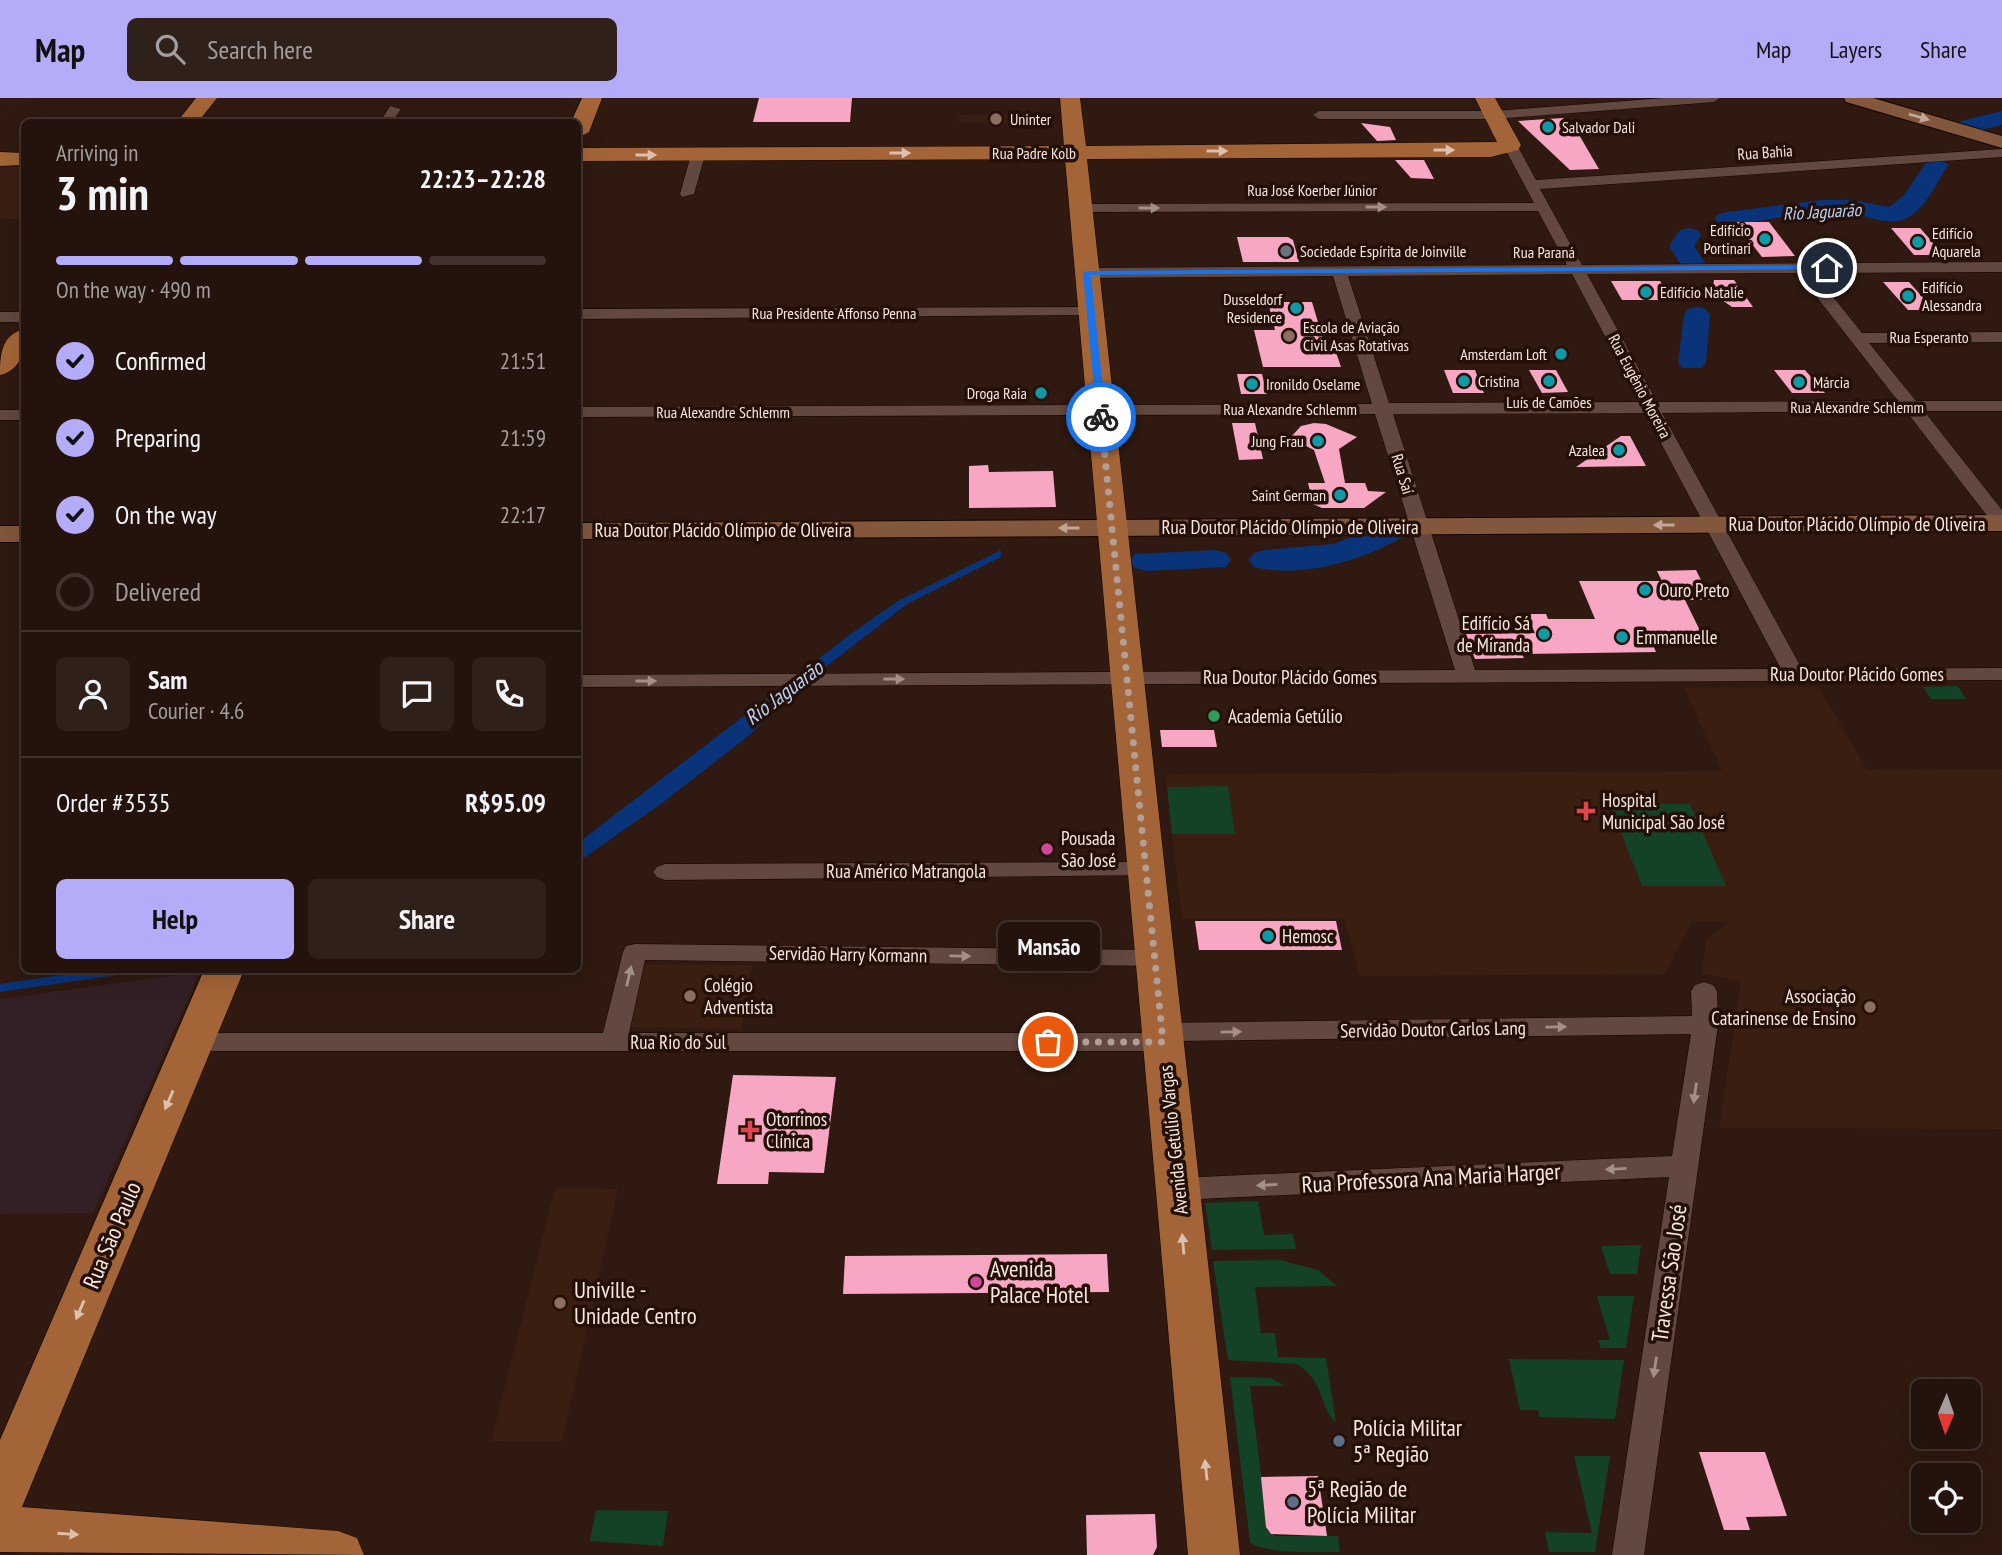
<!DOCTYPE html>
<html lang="en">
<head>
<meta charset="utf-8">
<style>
	body { margin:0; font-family:"PT Sans Narrow",sans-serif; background:#2f201a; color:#f1f3f6; height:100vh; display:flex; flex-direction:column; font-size:26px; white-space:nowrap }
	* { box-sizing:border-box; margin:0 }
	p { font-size:23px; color:#a39e9d }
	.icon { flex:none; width:38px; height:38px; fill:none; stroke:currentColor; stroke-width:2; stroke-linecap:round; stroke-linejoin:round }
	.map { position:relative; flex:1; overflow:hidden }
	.panel { position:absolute; left:21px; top:21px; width:560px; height:854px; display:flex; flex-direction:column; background:#23130c; border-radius:10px; box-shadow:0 7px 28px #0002,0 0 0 2px #40322d }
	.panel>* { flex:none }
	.needle { width:46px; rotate:182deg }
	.buttons { position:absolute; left:1911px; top:1281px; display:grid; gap:14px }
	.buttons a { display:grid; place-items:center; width:70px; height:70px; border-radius:10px; background:#23130c; box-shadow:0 7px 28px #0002,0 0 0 2px #40322d; font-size:35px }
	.pin { position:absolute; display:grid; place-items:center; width:60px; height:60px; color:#fff; margin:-30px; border:4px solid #fff; border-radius:50%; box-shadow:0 2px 7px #0007 }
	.courier { position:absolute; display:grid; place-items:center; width:70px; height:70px; margin:-35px; border:5px solid #1a73e8; border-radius:50%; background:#fff; color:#222; box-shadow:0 2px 9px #0007 }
	.bubble { position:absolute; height:49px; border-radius:10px; background:#23130c; box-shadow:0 7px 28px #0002,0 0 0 2px #40322d; font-size:23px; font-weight:800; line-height:49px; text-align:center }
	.head em { font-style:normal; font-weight:800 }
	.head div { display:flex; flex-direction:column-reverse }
	.head { display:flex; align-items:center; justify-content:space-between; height:119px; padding:0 35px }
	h1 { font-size:46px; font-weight:800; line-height:52px }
	.bar { display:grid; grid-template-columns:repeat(4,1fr); gap:10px 7px; align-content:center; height:84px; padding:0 35px }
	.bar i { height:9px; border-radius:5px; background:#40322d }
	.bar .current { background:#b4acf9 }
	.bar p { grid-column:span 4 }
	.line { display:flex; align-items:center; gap:18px; padding:0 35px; border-top:2px solid #40322d }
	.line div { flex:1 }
	.round { display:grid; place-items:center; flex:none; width:74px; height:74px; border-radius:10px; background:#2f201a }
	ol { padding:0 35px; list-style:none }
	li { display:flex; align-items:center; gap:21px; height:77px }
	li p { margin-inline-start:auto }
	li .icon { padding:7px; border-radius:50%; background:#b4acf9; color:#111; stroke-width:4 }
	li:last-child { color:#a39e9d }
	li i { width:38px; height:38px; border:4px solid #40322d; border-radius:50% }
	.primary-button { display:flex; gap:14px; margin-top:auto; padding:14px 35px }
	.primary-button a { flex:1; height:80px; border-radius:10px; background:#b4acf9; color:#111; font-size:28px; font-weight:800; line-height:80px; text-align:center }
	.primary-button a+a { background:#2f201a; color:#f1f3f6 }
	header { display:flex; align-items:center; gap:42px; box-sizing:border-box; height:98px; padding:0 35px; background:#b4acf9; color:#111 }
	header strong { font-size:33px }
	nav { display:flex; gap:38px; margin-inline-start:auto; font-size:24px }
	.search { width:490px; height:63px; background:#2f201a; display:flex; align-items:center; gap:18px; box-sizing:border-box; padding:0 24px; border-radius:10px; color:#a39e9d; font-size:26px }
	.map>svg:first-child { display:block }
</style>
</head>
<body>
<header>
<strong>Map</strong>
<div class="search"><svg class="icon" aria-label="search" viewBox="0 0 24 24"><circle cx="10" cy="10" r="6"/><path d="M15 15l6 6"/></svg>Search here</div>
<nav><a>Map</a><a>Layers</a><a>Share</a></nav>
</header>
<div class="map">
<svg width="2002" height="1457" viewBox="0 0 2002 1457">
	<rect width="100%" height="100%" fill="#2f1910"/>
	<path fill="#332026" d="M200,874L93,1115L0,1116V901Z"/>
	<path fill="#3a1e12" d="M1032,16V25H959V17Z
		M0,69H24V121H0Z
		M1819,589L1867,672L2002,671V1031L1719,1030L1741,884L1702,875L1706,841L1731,823L1692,824L1665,876L1360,878L1344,820L1182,821L1165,676L1722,673L1684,590Z
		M640,866L752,867L742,931L626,929Z
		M555,1090L618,1091L562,1344L491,1343Z"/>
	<path fill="#134226" d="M1958,588L1966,601H1931L1923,589Z
		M1228,688L1235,736H1172L1167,689Z
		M1610,706H1690L1726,788H1642Z
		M1258,1103L1264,1137L1293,1136L1296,1151L1212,1152L1205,1105Z
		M1641,1147L1637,1176H1610L1601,1148Z
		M1280,1162L1318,1172L1337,1188L1255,1189L1261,1235H1275L1278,1259L1326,1260L1336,1324C1320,1314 1326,1282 1296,1266L1228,1262L1213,1163Z
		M1597,1198H1634L1626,1250H1601L1598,1242H1610Z
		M1509,1261L1624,1262L1615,1321L1539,1319L1538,1312H1520Z
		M1230,1279L1271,1280L1285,1288H1250L1268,1433L1275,1438H1338L1340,1454C1318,1454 1265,1457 1250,1444Z
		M1574,1358H1610L1595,1454H1549L1545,1434L1592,1435Z
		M596,1412L668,1413L663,1448L590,1443Z"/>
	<path fill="#093479" d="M1001,452V459L907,506L787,599L752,635L665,703L578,764V745L852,535L898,503Z
		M95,872H152L0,894V886Z"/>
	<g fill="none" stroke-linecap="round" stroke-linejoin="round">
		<path fill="#093479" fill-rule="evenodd" d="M2002,13V27L1969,35L1958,28L1961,23Z
			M1936,60L1944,62L1948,67C1937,84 1927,108 1909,119C1889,130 1871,118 1851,116C1810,112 1767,122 1727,128L1718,126L1715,121L1718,116L1727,114L1822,102H1852L1889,109L1904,97L1928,62Z
			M1689,130L1698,132L1701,137L1694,148L1707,168L1703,173H1685L1669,148L1680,132Z
			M1697,209L1706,211L1710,217L1706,264L1702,270H1682L1678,264L1684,217L1688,211Z
			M1395,421L1406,423L1411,430L1406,437C1365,462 1302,481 1254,469L1249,462L1254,455L1265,452L1333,446Z
			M1215,452L1226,455L1231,462L1226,469L1146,473L1135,470L1130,463L1135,456Z"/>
	</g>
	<path fill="#f7a6c3" d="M759,0H852L850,24H753Z
		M1563,20L1575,30L1599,71L1570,72L1518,23Z
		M1361,25L1390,29L1396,42L1377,43Z
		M1395,62H1424L1434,81L1411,80Z
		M1735,124H1769L1795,158L1762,159Z
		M1891,130H1920L1944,157H1914Z
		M1237,139H1288L1293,142L1299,164H1243Z
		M1714,182H1734L1753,209H1732L1712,195Z
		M1611,183H1660L1672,202H1622Z
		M1883,184H1909L1934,212H1908Z
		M1268,204H1312L1326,251H1335L1341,269H1263L1254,232H1275Z
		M1444,272H1475L1484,295H1453Z
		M1529,272H1556L1568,294L1542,295Z
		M1774,272H1805L1825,295H1792Z
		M1237,276H1262L1267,296H1241Z
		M1232,325H1255L1263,361L1239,362Z
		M1314,325L1326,326L1357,339L1339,351L1345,385H1365L1368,393L1386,394L1364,410H1322L1313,406L1308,385H1325L1314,352L1290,340L1301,328Z
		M1621,338H1630L1646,368L1576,369Z
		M988,367L989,374L1053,373L1056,409L969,410V368Z
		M1696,472L1711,502H1685L1706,545H1652L1656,554L1522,556L1524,560L1475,561L1466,536L1535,535L1526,516H1546L1548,521H1595L1579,483H1662L1657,473Z
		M1160,632H1214L1217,649H1162Z
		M1195,823H1336L1342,852H1199Z
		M733,977L836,979L824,1075L769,1074L768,1086H717Z
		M1107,1156L1109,1194L843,1196L845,1158Z
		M1699,1354H1765L1787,1418L1746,1419L1750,1432H1724Z
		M1318,1378L1327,1438L1271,1436L1266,1429L1261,1379Z
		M1155,1416L1157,1449L1153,1457H1087L1086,1417Z"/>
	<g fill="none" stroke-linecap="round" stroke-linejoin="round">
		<g stroke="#160400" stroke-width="1">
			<path id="street" d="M1664,0H1720L1714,4L1494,21H1319L1313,17L1319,13H1494Z
				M390,8L401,11L392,24H380Z
				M1510,43L1517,47L1536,82L2002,51V59L1540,91L1582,167L2002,164V174L1814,175L1862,235L2002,234V244L1869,245L1916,303H2002V313H1924L2002,412V430L1995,428L1906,313L1662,315L1802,571L2002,570V582L578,589V577L1455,572L1375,316L578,319V309L1372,306L1333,178L1087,180L1079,175L1087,170L1567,167L1538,113L1081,114L1074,110L1081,106L1534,105L1503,47ZM1798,175L1898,303L1657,304L1587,176ZM1572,176L1640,304L1389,305L1348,178ZM1645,315L1781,571L1475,572L1393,316Z
				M698,53L705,57L694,96L682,99L680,96L691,57Z
				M1091,209L1097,211V217L578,221V211Z
				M0,214H24V224H0Z
				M0,312H24V322H0Z
				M1146,764L1154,767L1158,772L1154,777L665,782L657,779L653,774L657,769L665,766Z
				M635,846L1155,852L1164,854L1167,860L1164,866L1155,868L645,862L629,935H1150L1153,928L1162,925L1692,918L1691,893L1695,887L1704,884L1713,887L1717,893L1718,927L1644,1457H1612L1669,1079L1178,1102L1168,1099L1164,1091L1168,1083L1178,1080L1672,1058L1691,936L1175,943L1172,950L1163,953H194L185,950L181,944L185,938L194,935H603L623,854L626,848Z"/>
		</g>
		<g stroke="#160400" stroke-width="2">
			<path id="secondary" d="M1844,0H1873L2002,38V50L1846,4Z
				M2002,417V433L578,441V425Z
				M0,428H24V444H0Z"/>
		</g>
		<g stroke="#160400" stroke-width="1">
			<path id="primary" d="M196,0H217L198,24H177Z
				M582,0H602L589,34L578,40V24H571Z
				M1060,0H1080L1086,48L1497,44L1475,0H1495L1521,47L1518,52L1491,59L1087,61L1240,1457H1188L1065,61L578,63V50L1064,48Z
				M0,54L24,55V67L0,68Z
				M24,231C26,250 22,272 0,277C0,257 1,237 24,231Z
				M204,872H244L22,1409L338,1433L357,1440L364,1457L0,1454V1342Z"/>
		</g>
		<use href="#street" fill="#62483e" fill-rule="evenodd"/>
		<use href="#secondary" fill="#82573b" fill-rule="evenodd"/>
		<use href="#primary" fill="#a36537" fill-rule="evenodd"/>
	</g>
	<defs><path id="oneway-solid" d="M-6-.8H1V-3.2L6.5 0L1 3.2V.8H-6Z" transform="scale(1.75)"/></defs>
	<g fill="#c2a696">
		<use href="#oneway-solid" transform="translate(1919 19) rotate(16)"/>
		<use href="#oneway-solid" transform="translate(1664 427) rotate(180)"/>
		<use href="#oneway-solid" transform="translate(1069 430) rotate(180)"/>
	</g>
	<g fill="#dec0ae">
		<use href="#oneway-solid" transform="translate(1444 52)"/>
		<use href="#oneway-solid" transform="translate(1217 53)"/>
		<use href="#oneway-solid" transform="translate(900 55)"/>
		<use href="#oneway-solid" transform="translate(646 57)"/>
		<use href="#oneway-solid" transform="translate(169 1002) rotate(113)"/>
		<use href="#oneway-solid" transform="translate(1183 1146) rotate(-95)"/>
		<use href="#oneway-solid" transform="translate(80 1212) rotate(113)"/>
		<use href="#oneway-solid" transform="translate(1206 1372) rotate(-96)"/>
		<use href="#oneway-solid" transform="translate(68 1436) rotate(4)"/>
	</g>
	<g fill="#a59087">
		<use href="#oneway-solid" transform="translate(1376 109)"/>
		<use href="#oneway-solid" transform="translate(1149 110)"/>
		<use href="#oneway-solid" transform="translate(894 581)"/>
		<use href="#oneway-solid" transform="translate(646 583)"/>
		<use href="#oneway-solid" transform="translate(960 858) rotate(1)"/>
		<use href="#oneway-solid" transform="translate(629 878) rotate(-77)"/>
		<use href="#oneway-solid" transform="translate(1556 929) rotate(-1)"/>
		<use href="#oneway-solid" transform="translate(1231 934) rotate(-1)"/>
		<use href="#oneway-solid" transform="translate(1695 995) rotate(98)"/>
		<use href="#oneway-solid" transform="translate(1616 1071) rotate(177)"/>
		<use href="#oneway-solid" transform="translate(1267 1087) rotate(177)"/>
		<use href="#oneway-solid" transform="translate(1655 1269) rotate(98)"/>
	</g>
	<path fill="#1a73e8" d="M1827,167L1830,171L1091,177L1106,319L1101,322L1097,319L1083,175L1087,173Z"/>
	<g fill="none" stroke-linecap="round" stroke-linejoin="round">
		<path stroke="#b19f98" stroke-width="7" stroke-dasharray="0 12.6" d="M1048,944H1163L1101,319"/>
	</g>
	<g fill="#8d6e63" stroke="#251007" stroke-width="2.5">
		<circle cx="996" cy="21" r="7"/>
		<circle cx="1289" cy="238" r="7"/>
		<circle cx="690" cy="898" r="7"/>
		<circle cx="1870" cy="909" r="7"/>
		<circle cx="560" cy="1205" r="7"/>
	</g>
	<g fill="#0f9aa8" stroke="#251007" stroke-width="2.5">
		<circle cx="1548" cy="29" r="7"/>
		<circle cx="1765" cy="141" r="7"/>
		<circle cx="1918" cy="144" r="7"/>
		<circle cx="1646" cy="194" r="7"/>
		<circle cx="1908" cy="198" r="7"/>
		<circle cx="1296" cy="210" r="7"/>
		<circle cx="1561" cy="256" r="7"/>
		<circle cx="1464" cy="283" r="7"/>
		<circle cx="1549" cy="283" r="7"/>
		<circle cx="1799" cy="284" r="7"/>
		<circle cx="1252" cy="286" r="7"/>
		<circle cx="1041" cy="295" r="7"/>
		<circle cx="1318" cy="343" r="7"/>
		<circle cx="1619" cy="352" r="7"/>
		<circle cx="1340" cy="397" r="7"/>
		<circle cx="1645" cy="492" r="7"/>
		<circle cx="1544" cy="536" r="7"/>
		<circle cx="1622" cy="539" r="7"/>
		<circle cx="1268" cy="838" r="7"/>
	</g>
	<circle fill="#6b7280" stroke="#251007" stroke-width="2.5" cx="1286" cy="153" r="7"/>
	<circle fill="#2e9e5b" stroke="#251007" stroke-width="2.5" cx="1214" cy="618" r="7"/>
	<g fill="#e0444e" stroke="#251007" stroke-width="2.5">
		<path d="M1582.5 702.5h7v7h7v7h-7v7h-7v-7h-7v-7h7z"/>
		<path d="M746.5 1021.5h7v7h7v7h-7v7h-7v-7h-7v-7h7z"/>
	</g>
	<g fill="#d1479c" stroke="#251007" stroke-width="2.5">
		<circle cx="1047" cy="751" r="7"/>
		<circle cx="976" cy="1184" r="7"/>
	</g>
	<g fill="#5c6f8a" stroke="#251007" stroke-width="2.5">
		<circle cx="1339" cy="1343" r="7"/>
		<circle cx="1293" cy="1404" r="7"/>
	</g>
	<g text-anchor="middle" stroke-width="7" stroke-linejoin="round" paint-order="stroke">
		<g font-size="16" fill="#f7e7e1" stroke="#251007" text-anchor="start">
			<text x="1010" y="27">Uninter</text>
			<text x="1562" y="35">Salvador Dali</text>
			<text x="1751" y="138" text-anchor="end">Edifício<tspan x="1751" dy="18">Portinari</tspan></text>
			<text x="1932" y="141">Edifício<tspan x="1932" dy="18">Aquarela</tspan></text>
			<text x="1300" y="159">Sociedade Espírita de Joinville</text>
			<text x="1922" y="195">Edifício<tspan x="1922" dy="18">Alessandra</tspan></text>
			<text x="1660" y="200">Edifício Natalie</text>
			<text x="1282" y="207" text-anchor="end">Dusseldorf<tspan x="1282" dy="18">Residence</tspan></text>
			<text x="1303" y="235">Escola de Aviação<tspan x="1303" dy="18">Civil Asas Rotativas</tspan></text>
			<text x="1547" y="262" text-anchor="end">Amsterdam Loft</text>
			<text x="1478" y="289">Cristina</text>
			<text x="1813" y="290">Márcia</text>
			<text x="1266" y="292">Ironildo Oselame</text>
			<text x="1027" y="301" text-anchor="end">Droga Raia</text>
			<text x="1549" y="310" text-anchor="middle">Luís de Camões</text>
			<text x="1304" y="349" text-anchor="end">Jung Frau</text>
			<text x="1605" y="358" text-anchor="end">Azalea</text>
			<text x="1326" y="403" text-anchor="end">Saint German</text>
		</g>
		<g font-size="16" fill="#f7e7e1" stroke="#251007">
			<text transform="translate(1765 54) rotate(-4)" y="6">Rua Bahia</text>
			<text x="1034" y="61">Rua Padre Kolb</text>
			<text x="1312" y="98">Rua José Koerber Júnior</text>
			<text x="1544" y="160">Rua Paraná</text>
			<text x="834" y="221">Rua Presidente Affonso Penna</text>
			<text x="1929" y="245">Rua Esperanto</text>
			<text transform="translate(1640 288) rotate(62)" y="6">Rua Eugênio Moreira</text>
			<text x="1857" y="315">Rua Alexandre Schlemm</text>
			<text x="1290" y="317">Rua Alexandre Schlemm</text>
			<text x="723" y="320">Rua Alexandre Schlemm</text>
			<text transform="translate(1403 376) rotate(73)" y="6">Rua Saí</text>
		</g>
		<g font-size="18" font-style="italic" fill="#b9d2fa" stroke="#251007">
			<text transform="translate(1822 114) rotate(-3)" y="6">Rio Jaguarão</text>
		</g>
		<g font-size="19" fill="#f7e7e1" stroke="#251007">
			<text x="1857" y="433">Rua Doutor Plácido Olímpio de Oliveira</text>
			<text x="1290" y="436">Rua Doutor Plácido Olímpio de Oliveira</text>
			<text x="723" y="439">Rua Doutor Plácido Olímpio de Oliveira</text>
			<text x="1857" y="583">Rua Doutor Plácido Gomes</text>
			<text x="1290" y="586">Rua Doutor Plácido Gomes</text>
			<text x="906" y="780">Rua Américo Matrangola</text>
			<text transform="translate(848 856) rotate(1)" y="7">Servidão Harry Kormann</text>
			<text transform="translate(1433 931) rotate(-1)" y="7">Servidão Doutor Carlos Lang</text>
			<text x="678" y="951">Rua Rio do Sul</text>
			<text transform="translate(1173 1042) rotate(-96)" y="7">Avenida Getúlio Vargas</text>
		</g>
		<g font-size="19" fill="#f7e7e1" stroke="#251007" text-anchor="start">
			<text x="1659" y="499">Ouro Preto</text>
			<text x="1530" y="532" text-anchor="end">Edifício Sá<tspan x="1530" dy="22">de Miranda</tspan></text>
			<text x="1636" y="546">Emmanuelle</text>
			<text x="1228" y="625">Academia Getúlio</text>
			<text x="1602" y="709">Hospital<tspan x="1602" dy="22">Municipal São José</tspan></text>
			<text x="1061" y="747">Pousada<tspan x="1061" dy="22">São José</tspan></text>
			<text x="1282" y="845">Hemosc</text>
			<text x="704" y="894">Colégio<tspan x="704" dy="22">Adventista</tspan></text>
			<text x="1856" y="905" text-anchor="end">Associação<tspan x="1856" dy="22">Catarinense de Ensino</tspan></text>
			<text x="766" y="1028">Otorrinos<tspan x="766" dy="22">Clínica</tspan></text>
		</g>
		<g font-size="21" font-style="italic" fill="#b9d2fa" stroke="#251007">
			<text transform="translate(784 595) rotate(-37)" y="7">Rio Jaguarão</text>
		</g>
		<g font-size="23" fill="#f7e7e1" stroke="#251007">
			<text transform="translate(1431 1080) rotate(-3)" y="8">Rua Professora Ana Maria Harger</text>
			<text transform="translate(112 1137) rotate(-67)" y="8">Rua São Paulo</text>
			<text transform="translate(1669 1175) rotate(-82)" y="8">Travessa São José</text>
		</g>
		<g font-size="23" fill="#f7e7e1" stroke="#251007" text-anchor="start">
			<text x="990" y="1179">Avenida<tspan x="990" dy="26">Palace Hotel</tspan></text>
			<text x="574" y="1200">Univille -<tspan x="574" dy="26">Unidade Centro</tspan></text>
			<text x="1353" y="1338">Polícia Militar<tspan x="1353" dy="26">5ª Região</tspan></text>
			<text x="1307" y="1399">5ª Região de<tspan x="1307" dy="26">Polícia Militar</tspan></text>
		</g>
	</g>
</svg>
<div class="buttons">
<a><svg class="needle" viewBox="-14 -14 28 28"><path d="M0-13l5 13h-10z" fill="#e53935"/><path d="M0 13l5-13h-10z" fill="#a39e9d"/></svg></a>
<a><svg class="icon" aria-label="locate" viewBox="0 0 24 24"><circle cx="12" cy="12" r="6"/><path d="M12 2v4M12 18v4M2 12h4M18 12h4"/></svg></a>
</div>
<div class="pin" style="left:1048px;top:944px;background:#ea580c"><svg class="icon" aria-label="bag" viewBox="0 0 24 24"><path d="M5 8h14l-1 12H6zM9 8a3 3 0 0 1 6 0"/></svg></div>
<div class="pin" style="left:1827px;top:170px;background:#1f2937"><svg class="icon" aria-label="home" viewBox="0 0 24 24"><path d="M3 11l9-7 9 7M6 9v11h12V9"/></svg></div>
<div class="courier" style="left:1101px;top:319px"><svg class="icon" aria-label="bike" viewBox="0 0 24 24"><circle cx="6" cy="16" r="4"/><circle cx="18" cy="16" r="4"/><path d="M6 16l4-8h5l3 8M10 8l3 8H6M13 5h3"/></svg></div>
<div class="bubble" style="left:998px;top:824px;width:102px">Mansão</div>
<section class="panel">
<div class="head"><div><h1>3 min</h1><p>Arriving in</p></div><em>22:23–22:28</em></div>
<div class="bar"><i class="current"></i><i class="current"></i><i class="current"></i><i></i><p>On the way · 490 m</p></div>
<ol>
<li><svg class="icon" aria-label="check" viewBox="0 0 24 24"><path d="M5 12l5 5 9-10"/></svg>Confirmed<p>21:51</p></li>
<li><svg class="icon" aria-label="check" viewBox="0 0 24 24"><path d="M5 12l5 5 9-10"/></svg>Preparing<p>21:59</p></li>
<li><svg class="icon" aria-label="check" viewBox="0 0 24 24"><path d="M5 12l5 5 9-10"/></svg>On the way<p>22:17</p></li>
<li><i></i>Delivered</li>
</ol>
<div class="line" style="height:126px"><a class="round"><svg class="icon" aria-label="person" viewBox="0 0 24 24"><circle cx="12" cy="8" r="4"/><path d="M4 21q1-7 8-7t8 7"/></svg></a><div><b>Sam</b><p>Courier · 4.6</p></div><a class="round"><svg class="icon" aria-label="chat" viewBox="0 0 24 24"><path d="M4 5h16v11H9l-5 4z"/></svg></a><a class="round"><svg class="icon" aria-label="phone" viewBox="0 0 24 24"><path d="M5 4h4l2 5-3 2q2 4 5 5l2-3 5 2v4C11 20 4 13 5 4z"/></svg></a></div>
<div class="line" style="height:91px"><div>Order #3535</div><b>R$95.09</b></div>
<div class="primary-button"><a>Help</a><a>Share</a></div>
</section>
</div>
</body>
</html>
